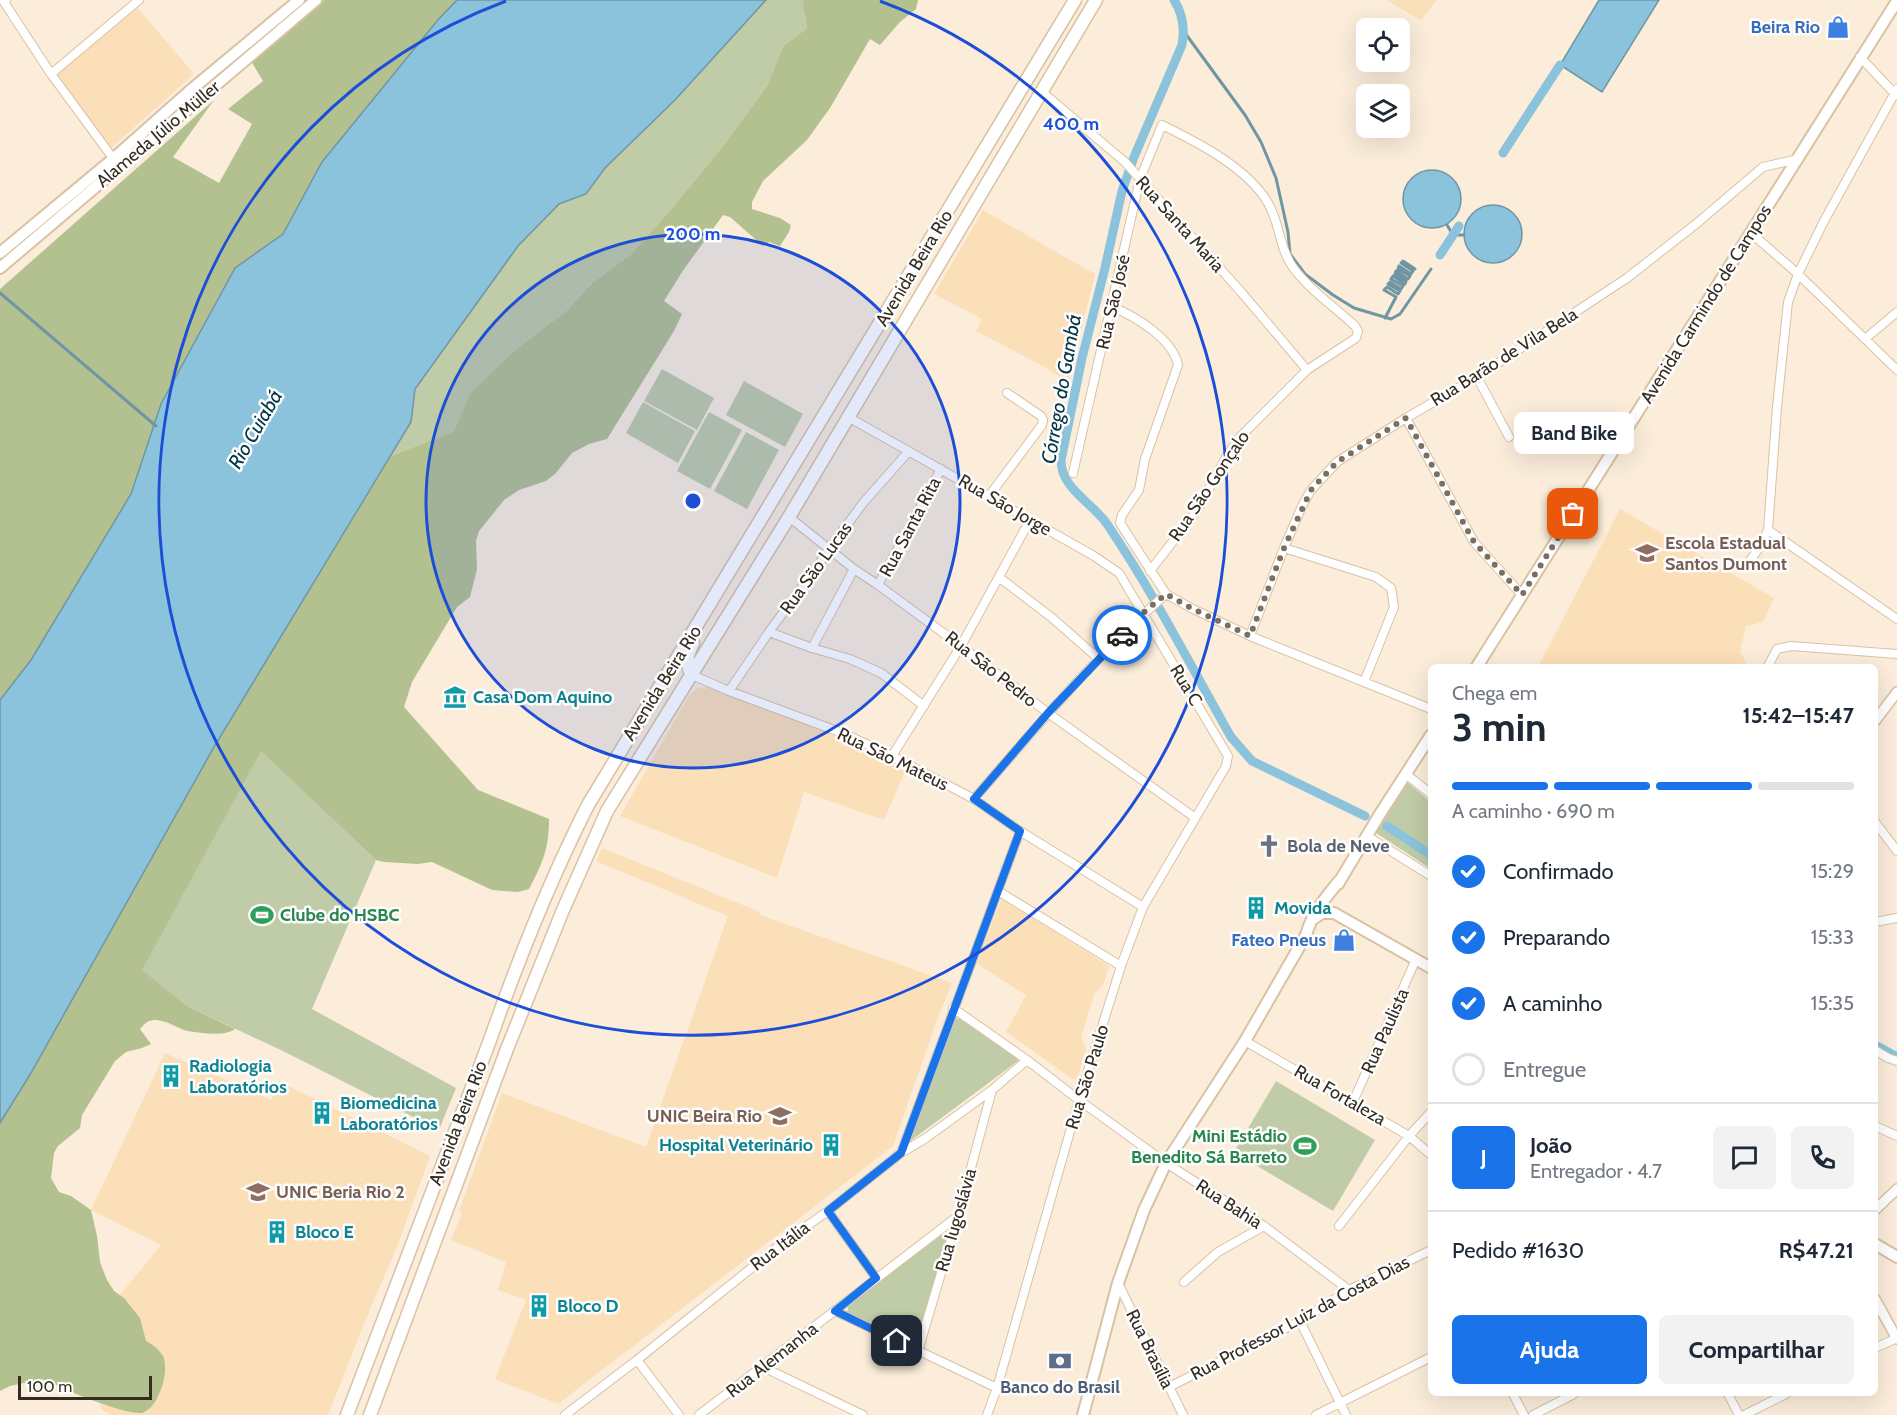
<!DOCTYPE html>
<html lang="pt">
<head>
<meta charset="utf-8">
<style>
	body { margin:0; font-family:Cabin,sans-serif; background:#f2f2f3; color:#1f2937; height:100vh; display:flex; flex-direction:column; font-size:22px; white-space:nowrap }
	* { box-sizing:border-box; margin:0 }
	p { font-size:20px; color:#747a83 }
	.icon { flex:none; width:33px; height:33px; fill:none; stroke:currentColor; stroke-width:2; stroke-linecap:round; stroke-linejoin:round }
	.map { position:relative; flex:1; overflow:hidden }
	.side { position:absolute; left:1428px; top:664px; width:450px; height:732px; display:flex; flex-direction:column; background:#fff; border-radius:9px; box-shadow:0 6px 24px #0002 }
	.side>* { flex:none }
	.buttons { position:absolute; left:1356px; top:18px; display:grid; gap:12px }
	.buttons a { display:grid; place-items:center; width:54px; height:54px; border-radius:9px; background:#fff; box-shadow:0 6px 24px #0002; font-size:30px }
	.scale { position:absolute; left:18px; bottom:15px; width:134px; box-sizing:border-box; padding-left:6px; border:3px solid #342c1f; border-top:0; font-size:16px; line-height:21px; white-space:nowrap; color:#342c1f; -webkit-text-stroke:4px #fdfdfd; paint-order:stroke }
	.pin { position:absolute; display:grid; place-items:center; width:51px; height:51px; color:#fff; margin:-26px; border-radius:12px; box-shadow:0 3px 9px #0006 }
	.courier { position:absolute; display:grid; place-items:center; width:60px; height:60px; margin:-30px; border:4px solid #1a73e8; border-radius:50%; background:#fff; color:#222; box-shadow:0 2px 8px #0007 }
	.bubble { position:absolute; height:42px; border-radius:9px; background:#fff; box-shadow:0 6px 24px #0002; font-size:20px; font-weight:800; line-height:42px; text-align:center }
	.headline em { font-style:normal; font-weight:800 }
	.headline div { display:flex; flex-direction:column-reverse }
	.headline { display:flex; align-items:center; justify-content:space-between; height:102px; padding:0 24px }
	h1 { font-size:39px; font-weight:800; line-height:45px }
	.bar { display:grid; grid-template-columns:repeat(4,1fr); gap:9px 6px; align-content:center; height:72px; padding:0 24px }
	.bar i { height:8px; border-radius:4px; background:#e0e1e3 }
	.bar .selected { background:#1a73e8 }
	.bar p { grid-column:span 4 }
	.line { display:flex; align-items:center; gap:15px; padding:0 24px; border-top:2px solid #e0e1e3 }
	.line div { flex:1 }
	.round { display:grid; place-items:center; flex:none; width:63px; height:63px; border-radius:9px; background:#f2f2f3 }
	ol { padding:0 24px; list-style:none }
	li { display:flex; align-items:center; gap:18px; height:66px }
	li p { margin-inline-start:auto }
	li .icon { padding:6px; border-radius:50%; background:#1a73e8; color:#fff; stroke-width:4 }
	li:last-child { color:#747a83 }
	li i { width:33px; height:33px; border:3px solid #e0e1e3; border-radius:50% }
	.action { display:flex; gap:12px; margin-top:auto; padding:12px 24px }
	.action a { flex:1; height:69px; border-radius:9px; background:#1a73e8; color:#fff; font-size:24px; font-weight:800; line-height:69px; text-align:center }
	.action a+a { background:#f2f2f3; color:#1f2937 }
	.map>svg:first-child { display:block }
</style>
</head>
<body>
<div class="map">
<svg width="1897" height="1415" viewBox="0 0 1897 1415">
	<rect width="100%" height="100%" fill="#fbedda"/>
	<path fill="#fbdfb8" d="M1386,0H1437L1421,20Z
		M138,8L194,74L109,150L55,75Z
		M983,210L1095,274L1068,384L1057,375L1039,364L976,331L982,319L934,294Z
		M1620,509L1774,598L1763,622L1746,626L1740,652L1749,667H1538Z
		M708,687L825,732L907,767L884,820L804,792L777,878L620,816L690,694L698,688Z
		M602,848L760,912V915L952,983L938,1017L893,1146L558,1404L495,1379L526,1300L498,1290L506,1262L451,1240L462,1213L459,1211L502,1093L646,1147L728,916L596,861Z
		M1001,900H1005L1109,966L1103,986L1094,994L1081,1037L1086,1050L1077,1079L1074,1080L1006,1032L1026,995L977,964Z
		M165,1053L271,1100L282,1083L430,1156L397,1247L368,1314L328,1415H112L102,1410L78,1346L161,1245L91,1210Z"/>
	<path fill="#c0cba7" d="M766,0H802L807,28L783,46L767,86L719,151L666,215L630,255L592,283L566,311L517,348L471,394L454,431L391,456L411,422L415,389L518,246L559,204L586,194L605,168L675,100Z
		M662,369L714,398L697,430L644,401Z
		M744,381L803,414L785,447L726,415Z
		M643,402L695,431L678,463L626,433Z
		M709,412L742,430L710,489L677,471Z
		M746,432L779,450L747,509L714,491Z
		M261,750L376,860L312,1009L456,1088L439,1130L285,1052L187,1006L141,970Z
		M1408,783L1431,802V869L1373,831Z
		M956,1018L960,1019L1016,1057L1018,1061L909,1142L954,1019Z
		M1276,1081L1375,1140L1333,1211L1234,1152Z
		M944,1233L947,1234L948,1237L918,1341L913,1342L847,1313L849,1304Z"/>
	<path fill="#b3c190" d="M324,0H457L437,21L322,162L283,234L235,268L161,404L131,494L31,660L0,700V289L214,100L173,157L219,183L252,124L228,109L263,81L251,61Z
		M802,0H918L916,9L900,22L880,45L870,39L830,108L807,140L763,181L752,202V209L780,218L791,225L789,232L780,246L769,242L763,246L730,217L723,215L682,272L664,301L682,314L674,331L607,439L589,444L572,453L555,474L546,481L519,490L504,500L479,531L476,541L477,569L470,597L457,607L412,682L404,707L478,790L549,819C549,848 543,863 529,889L518,892L492,890L432,862L418,864L384,862L376,860L261,751L142,970L187,1006L235,1029C224,1037 202,1033 188,1031C175,1028 161,1015 147,1022C144,1024 142,1027 140,1029L151,1044L142,1048L126,1052L115,1061L82,1115L80,1128L58,1146L54,1153L51,1178L59,1192L71,1196L91,1210L97,1236L100,1262L107,1280L114,1291L124,1298L140,1318L146,1341C152,1344 159,1349 163,1356C170,1371 159,1408 142,1413C124,1415 60,1388 42,1379L10,1386L0,1391V1123L31,1073L214,747L391,456L454,431L470,394L517,348L566,311L592,283L630,255L666,215L719,151L767,86L783,46L807,28Z"/>
	<path fill="#8ac3db" stroke="#7096a3" stroke-width="1.5" d="M457,0H766L675,100L605,168L586,194L559,204L518,246L415,389L411,422L214,747L31,1073L0,1123V700L31,660L131,494L161,404L235,268L283,234L322,162L437,21Z
		M1599,0H1659L1602,92L1560,65Z
		M1403 199a29 29 0 1 1 58 0a29 29 0 1 1-58 0Z
		M1464 234a29 29 0 1 1 58 0a29 29 0 1 1-58 0Z"/>
	<g fill="none" stroke-linecap="round" stroke-linejoin="round">
		<path stroke="#7096a3" stroke-width="3" d="M1185,33L1245,115L1261,142L1276,178L1288,232L1290,254L1305,274L1333,295L1354,308L1391,319L1400,314L1431,269
			M1447,225L1453,235H1464
			M0,293L156,426
			M1385,318L1396,297L1384,290L1387,287L1398,294L1400,291L1388,284L1390,282L1401,289L1403,286L1391,279L1393,276L1405,284L1406,281L1395,274L1396,271L1408,279L1410,276L1398,269L1399,266L1411,274L1413,271L1401,263L1403,261L1415,269"/>
		<path stroke="#8ac3db" stroke-width="9" d="M1174,0C1183,14 1185,29 1182,45L1134,157L1122,191L1105,268L1082,358L1061,460C1061,489 1092,502 1107,524C1153,592 1191,666 1231,737L1252,761L1365,816
			M1503,153L1560,65
			M1440,255L1459,226
			M1387,826L1431,855
			M1875,1045L1897,1057"/>
		<g stroke="#d9c2a3" stroke-width="10">
			<path id="minor" d="M6,0L4,2L51,74L115,161
				M1860,57L1896,95
				M51,74L139,0
				M1041,91L1125,162L1242,293L1307,370
				M1751,233L1798,274L1897,370
				M1112,307C1135,316 1173,339 1178,365L1145,459L1139,490L1122,515L1120,523L1166,594L1193,609L1250,636L1431,709
				M1865,339L1897,312
				M1477,377L1509,437
				M848,417L1094,556L1119,573L1228,756L1226,766L1143,907L1121,966L1079,1100L997,1388L987,1415
				M1406,418L1474,542L1522,595
				M1073,473L1140,179L1162,125C1197,142 1248,168 1268,203C1280,223 1279,247 1292,266C1308,289 1335,307 1355,326L1358,331L1356,338L1307,370L1239,438L1226,457L1198,509L1150,571
				M989,496L1042,425L1043,420L1041,416L1007,393
				M789,517L854,569L878,585L961,646L1048,713L1194,817
				M1768,530L1897,619
				M1284,548L1376,577L1391,588L1394,607L1364,682
				M1747,565L1759,548L1768,530L1777,407L1788,302L1798,274L1824,221L1897,89
				M1000,578L1051,617L1099,659
				M878,585L941,469
				M769,632L812,648L850,659L881,673L924,706
				M1250,636L1284,548L1302,506L1311,490L1337,462L1406,418L1477,377L1627,278L1696,224L1763,167L1798,159
				M812,648L854,569
				M1767,668L1777,649L1791,646L1897,654
				M692,675L729,691L845,734L892,756L974,799L1020,831L1143,907
				M729,691L769,632L863,503L909,451
				M892,756L961,646L1030,520
				M1407,775L1431,794
				M974,799C1035,728 1096,656 1166,594
				M1875,822L1897,851
				M1367,836L1431,876
				M998,891L1121,966
				M1875,922L1897,918
				M953,1008L1027,1060L1079,1100L1166,1163L1264,1226L1349,1290
				M1245,1041L1409,1136L1431,1155
				M1875,1050L1888,1058L1897,1061
				M1353,1102L1416,959
				M1875,1126L1897,1136
				M901,1153L1020,831
				M828,1211L876,1278
				M1339,1226L1409,1136L1431,1112
				M1184,1282L1218,1252L1264,1226
				M1118,1283L1183,1415
				M835,1311L997,1388
				M1300,1321L1346,1415
				M1875,1348L1897,1338
				M918,1351L958,1216L992,1090
				M637,1360L679,1415
				M763,1367L863,1415
				M1169,1387L1300,1321L1349,1290L1431,1250
				M1513,1394L1524,1415
				M1728,1394L1739,1415
				M565,1415L637,1360L780,1245L828,1211L901,1153L926,1138L992,1090L1027,1060
				M699,1415L958,1216
				M1316,1415L1431,1357
				M1533,1415L1574,1394
				M1744,1415L1786,1394"/>
		</g>
		<g stroke="#d9c2a3" stroke-width="12">
			<path id="tertiary" d="M1875,721L1897,692
				M1875,1210L1897,1189
				M1875,1299L1897,1339"/>
		</g>
		<g stroke="#d9c2a3" stroke-width="14">
			<path id="secondary" d="M0,253L113,159L192,89L299,0
				M0,268L316,0
				M1476,668L1897,1
				M1338,884L1380,814L1431,735
				M1313,919L1322,913H1334L1431,968
				M1875,1244L1897,1257
				M1083,1415L1118,1283L1144,1210L1166,1163L1245,1041L1306,935C1312,913 1326,897 1340,880"/>
		</g>
		<g stroke="#d9c2a3" stroke-width="15">
			<path id="primary" d="M692,675C685,664 687,655 693,643
				M347,1415L490,1040C518,960 550,880 588,805L1075,0
				M370,1415L507,1049L563,910L607,811L789,517L1096,0"/>
		</g>
		<use href="#minor" stroke="#fff" stroke-width="8"/>
		<use href="#tertiary" stroke="#fff" stroke-width="9"/>
		<use href="#secondary" stroke="#fff" stroke-width="10"/>
		<use href="#primary" stroke="#fff" stroke-width="12"/>
	</g>
	<g fill="none" stroke-linecap="round" stroke-linejoin="round">
		<path stroke="#7a7060" stroke-width="6" stroke-dasharray="0 10.8" d="M1122,635L1143,613L1166,594L1193,609L1250,636L1284,548L1311,490L1337,462L1406,418L1474,542L1522,595L1573,514"/>
		<path stroke="#1a73e8" stroke-width="8" d="M897,1341L835,1311L876,1278L828,1211L901,1153L1020,831L974,799L1048,713L1122,635"/>
	</g>
	<circle cx="693" cy="501" r="267" fill="#1d4ed8" fill-opacity=".12"/>
	<g fill="none" stroke="#1d4ed8" stroke-width="3">
		<circle cx="693" cy="501" r="267"/>
		<path d="M880 1A534 534 0 1 1 506 1"/>
	</g>
	<defs>
		<g id="shop-bare" transform="scale(1.8)"><path d="M-5-2.5h2.3a2.7 3.5 0 0 1 5.4 0H5L5.5 6h-11ZM-1.5-2.5h3a1.5 2.3 0 0 0-3 0Z" fill="#3f7fe0" stroke="#fdfdfd" stroke-width="2.5" paint-order="stroke"/></g>
		<g id="school-bare" transform="scale(1.8)"><path d="M0-5L7-2L0 1L-7-2ZM-4 1L0 2.5L4 1V4Q0 6-4 4Z" fill="#8d6e63" stroke="#fdfdfd" stroke-width="2.5" paint-order="stroke"/></g>
		<g id="museum-bare" transform="scale(1.8)"><path d="M0-6L6-3V-2H-6V-3ZM-5-1h2V3h-2ZM-1-1h2V3h-2ZM3-1h2V3H3ZM-6 4H6V6H-6Z" fill="#0f9aa8" stroke="#fdfdfd" stroke-width="2.5" paint-order="stroke"/></g>
		<g id="church-bare" transform="scale(1.8)"><path d="M-1.2-6h2.4v3.5h3.3v2.4h-3.3V6h-2.4V-.1h-3.3v-2.4h3.3Z" fill="#6b7280" stroke="#fdfdfd" stroke-width="2.5" paint-order="stroke"/></g>
		<g id="building-bare" transform="scale(1.8)"><path d="M-4-6H4V6H1V3H-1V6H-4ZM-2.5-4.3h1.7v1.8h-1.7ZM.8-4.3h1.7v1.8H.8ZM-2.5-1h1.7V.8h-1.7ZM.8-1h1.7V.8H.8Z" fill="#0f9aa8" stroke="#fdfdfd" stroke-width="2.5" paint-order="stroke"/></g>
		<g id="stadium-bare" transform="scale(1.8)"><path d="M0-5a6.5 5 0 1 0 0 10a6.5 5 0 1 0 0-10ZM-3.5-1.8h7v3.6h-7Z" fill="#2e9e5b" stroke="#fdfdfd" stroke-width="2.5" paint-order="stroke"/></g>
		<g id="university-bare" transform="scale(1.8)"><path d="M0-5L7-2L0 1L-7-2ZM-4 1L0 2.5L4 1V4Q0 6-4 4Z" fill="#8d6e63" stroke="#fdfdfd" stroke-width="2.5" paint-order="stroke"/></g>
		<g id="bank-bare" transform="scale(1.8)"><path d="M-6-4H6V4H-6ZM0-2.3a2.3 2.3 0 1 0 0 4.6a2.3 2.3 0 1 0 0-4.6Z" fill="#5c6f8a" stroke="#fdfdfd" stroke-width="2.5" paint-order="stroke"/></g>
	</defs>
	<g fill-rule="evenodd">
		<use href="#shop-bare" x="1838" y="27"/>
		<use href="#school-bare" x="1647" y="553"/>
		<use href="#museum-bare" x="455" y="697"/>
		<use href="#church-bare" x="1269" y="846"/>
		<use href="#building-bare" x="1256" y="908"/>
		<use href="#stadium-bare" x="262" y="915"/>
		<use href="#shop-bare" x="1344" y="940"/>
		<use href="#building-bare" x="171" y="1076"/>
		<use href="#building-bare" x="322" y="1113"/>
		<use href="#university-bare" x="780" y="1116"/>
		<use href="#building-bare" x="831" y="1145"/>
		<use href="#stadium-bare" x="1305" y="1146"/>
		<use href="#university-bare" x="258" y="1192"/>
		<use href="#building-bare" x="277" y="1232"/>
		<use href="#building-bare" x="539" y="1306"/>
		<use href="#bank-bare" x="1060" y="1361"/>
	</g>
	<g text-anchor="middle" stroke-width="5" stroke-linejoin="round" paint-order="stroke">
		<g font-size="18" font-weight="bold" fill="#366cbe" stroke="#fdfdfd" text-anchor="end">
			<text x="1820" y="33">Beira Rio</text>
			<text x="1326" y="946">Fateo Pneus</text>
		</g>
		<g font-size="18" fill="#342c1f" stroke="#fdfdfd">
			<text transform="translate(158 134) rotate(-40)" y="6">Alameda Júlio Müller</text>
			<text transform="translate(1180 224) rotate(48)" y="6">Rua Santa Maria</text>
			<text transform="translate(914 268) rotate(-59)" y="6">Avenida Beira Rio</text>
			<text transform="translate(1113 302) rotate(-77)" y="6">Rua São José</text>
			<text transform="translate(1706 304) rotate(-58)" y="6">Avenida Carmindo de Campos</text>
			<text transform="translate(1504 357) rotate(-32)" y="6">Rua Barão de Vila Bela</text>
			<text transform="translate(1209 486) rotate(-56)" y="6">Rua São Gonçalo</text>
			<text transform="translate(1005 505) rotate(30)" y="6">Rua São Jorge</text>
			<text transform="translate(910 527) rotate(-62)" y="6">Rua Santa Rita</text>
			<text transform="translate(816 568) rotate(-54)" y="6">Rua São Lucas</text>
			<text transform="translate(991 669) rotate(38)" y="6">Rua São Pedro</text>
			<text transform="translate(662 683) rotate(-58)" y="6">Avenida Beira Rio</text>
			<text transform="translate(1186 685) rotate(59)" y="6">Rua C</text>
			<text transform="translate(893 759) rotate(26)" y="6">Rua São Mateus</text>
			<text transform="translate(1385 1031) rotate(-66)" y="6">Rua Paulista</text>
			<text transform="translate(1087 1077) rotate(-73)" y="6">Rua São Paulo</text>
			<text transform="translate(1340 1095) rotate(30)" y="6">Rua Fortaleza</text>
			<text transform="translate(458 1123) rotate(-69)" y="6">Avenida Beira Rio</text>
			<text transform="translate(1229 1204) rotate(33)" y="6">Rua Bahia</text>
			<text transform="translate(956 1220) rotate(-74)" y="6">Rua Iugoslávia</text>
			<text transform="translate(780 1246) rotate(-37)" y="6">Rua Itália</text>
			<text transform="translate(1300 1318) rotate(-28)" y="6">Rua Professor Luiz da Costa Dias</text>
			<text transform="translate(1150 1349) rotate(64)" y="6">Rua Brasília</text>
			<text transform="translate(772 1360) rotate(-38)" y="6">Rua Alemanha</text>
		</g>
		<g font-size="18" font-weight="bold" fill="#785e54" stroke="#fdfdfd" text-anchor="start">
			<text x="1665" y="549">Escola Estadual<tspan x="1665" dy="21">Santos Dumont</tspan></text>
			<text x="762" y="1122" text-anchor="end">UNIC Beira Rio</text>
			<text x="276" y="1198">UNIC Beria Rio 2</text>
		</g>
		<g font-size="18" font-weight="bold" fill="#0d838f" stroke="#fdfdfd" text-anchor="start">
			<text x="473" y="703">Casa Dom Aquino</text>
			<text x="1274" y="914">Movida</text>
			<text x="189" y="1072">Radiologia<tspan x="189" dy="21">Laboratórios</tspan></text>
			<text x="340" y="1109">Biomedicina<tspan x="340" dy="21">Laboratórios</tspan></text>
			<text x="813" y="1151" text-anchor="end">Hospital Veterinário</text>
			<text x="295" y="1238">Bloco E</text>
			<text x="557" y="1312">Bloco D</text>
		</g>
		<g font-size="18" font-weight="bold" fill="#5b616d" stroke="#fdfdfd" text-anchor="start">
			<text x="1287" y="852">Bola de Neve</text>
		</g>
		<g font-size="18" font-weight="bold" fill="#27864d" stroke="#fdfdfd" text-anchor="start">
			<text x="280" y="921">Clube do HSBC</text>
			<text x="1287" y="1142" text-anchor="end">Mini Estádio<tspan x="1287" dy="21">Benedito Sá Barreto</tspan></text>
		</g>
		<g font-size="18" font-weight="bold" fill="#4e5e75" stroke="#fdfdfd">
			<text x="1060" y="1393">Banco do Brasil</text>
		</g>
		<g font-size="20" font-style="italic" fill="#003446" stroke="#fdfdfd">
			<text transform="translate(1061 389) rotate(-80)" y="7">Córrego do Gambá</text>
			<text transform="translate(255 429) rotate(-60)" y="7">Rio Cuiabá</text>
		</g>
	</g>
	<circle cx="693" cy="501" r="9" fill="#1d4ed8" stroke="#fdfdfd" stroke-width="3"/>
	<g font-size="18" text-anchor="middle" font-weight="bold" fill="#1d4ed8" stroke="#fdfdfd" stroke-width="5" stroke-linejoin="round" paint-order="stroke">
		<text x="1071" y="130">400 m</text>
		<text x="693" y="240">200 m</text>
	</g>
</svg>
<div class="buttons">
<a><svg class="icon" aria-label="locate" viewBox="0 0 24 24"><circle cx="12" cy="12" r="6"/><path d="M12 2v4M12 18v4M2 12h4M18 12h4"/></svg></a>
<a><svg class="icon" aria-label="layers" viewBox="0 0 24 24"><path d="M12 4l9 5-9 5-9-5zM3 14l9 5 9-5"/></svg></a>
</div>
<div class="scale">100 m</div>
<div class="pin" style="left:1573px;top:514px;background:#ea580c"><svg class="icon" aria-label="bag" viewBox="0 0 24 24"><path d="M5 8h14l-1 12H6zM9 8a3 3 0 0 1 6 0"/></svg></div>
<div class="pin" style="left:897px;top:1341px;background:#1f2937"><svg class="icon" aria-label="home" viewBox="0 0 24 24"><path d="M3 11l9-7 9 7M6 9v11h12V9"/></svg></div>
<div class="courier" style="left:1122px;top:635px"><svg class="icon" aria-label="car" viewBox="0 0 24 24"><path d="M5 17H2v-5l4-1 3-4h7l3 4 3 1v5h-3M9 17h6M6 11h13"/><circle cx="7" cy="17" r="2"/><circle cx="17" cy="17" r="2"/></svg></div>
<div class="bubble" style="left:1514px;top:412px;width:120px">Band Bike</div>
<section class="side">
<div class="headline"><div><h1>3 min</h1><p>Chega em</p></div><em>15:42–15:47</em></div>
<div class="bar"><i class="selected"></i><i class="selected"></i><i class="selected"></i><i></i><p>A caminho · 690 m</p></div>
<ol>
<li><svg class="icon" aria-label="check" viewBox="0 0 24 24"><path d="M5 12l5 5 9-10"/></svg>Confirmado<p>15:29</p></li>
<li><svg class="icon" aria-label="check" viewBox="0 0 24 24"><path d="M5 12l5 5 9-10"/></svg>Preparando<p>15:33</p></li>
<li><svg class="icon" aria-label="check" viewBox="0 0 24 24"><path d="M5 12l5 5 9-10"/></svg>A caminho<p>15:35</p></li>
<li><i></i>Entregue</li>
</ol>
<div class="line" style="height:108px"><b class="round" style="background:#1a73e8;color:#fff">J</b><div><b>João</b><p>Entregador · 4.7</p></div><a class="round"><svg class="icon" aria-label="chat" viewBox="0 0 24 24"><path d="M4 5h16v11H9l-5 4z"/></svg></a><a class="round"><svg class="icon" aria-label="phone" viewBox="0 0 24 24"><path d="M5 4h4l2 5-3 2q2 4 5 5l2-3 5 2v4C11 20 4 13 5 4z"/></svg></a></div>
<div class="line" style="height:78px"><div>Pedido #1630</div><b>R$47.21</b></div>
<div class="action"><a>Ajuda</a><a>Compartilhar</a></div>
</section>
</div>
</body>
</html>
